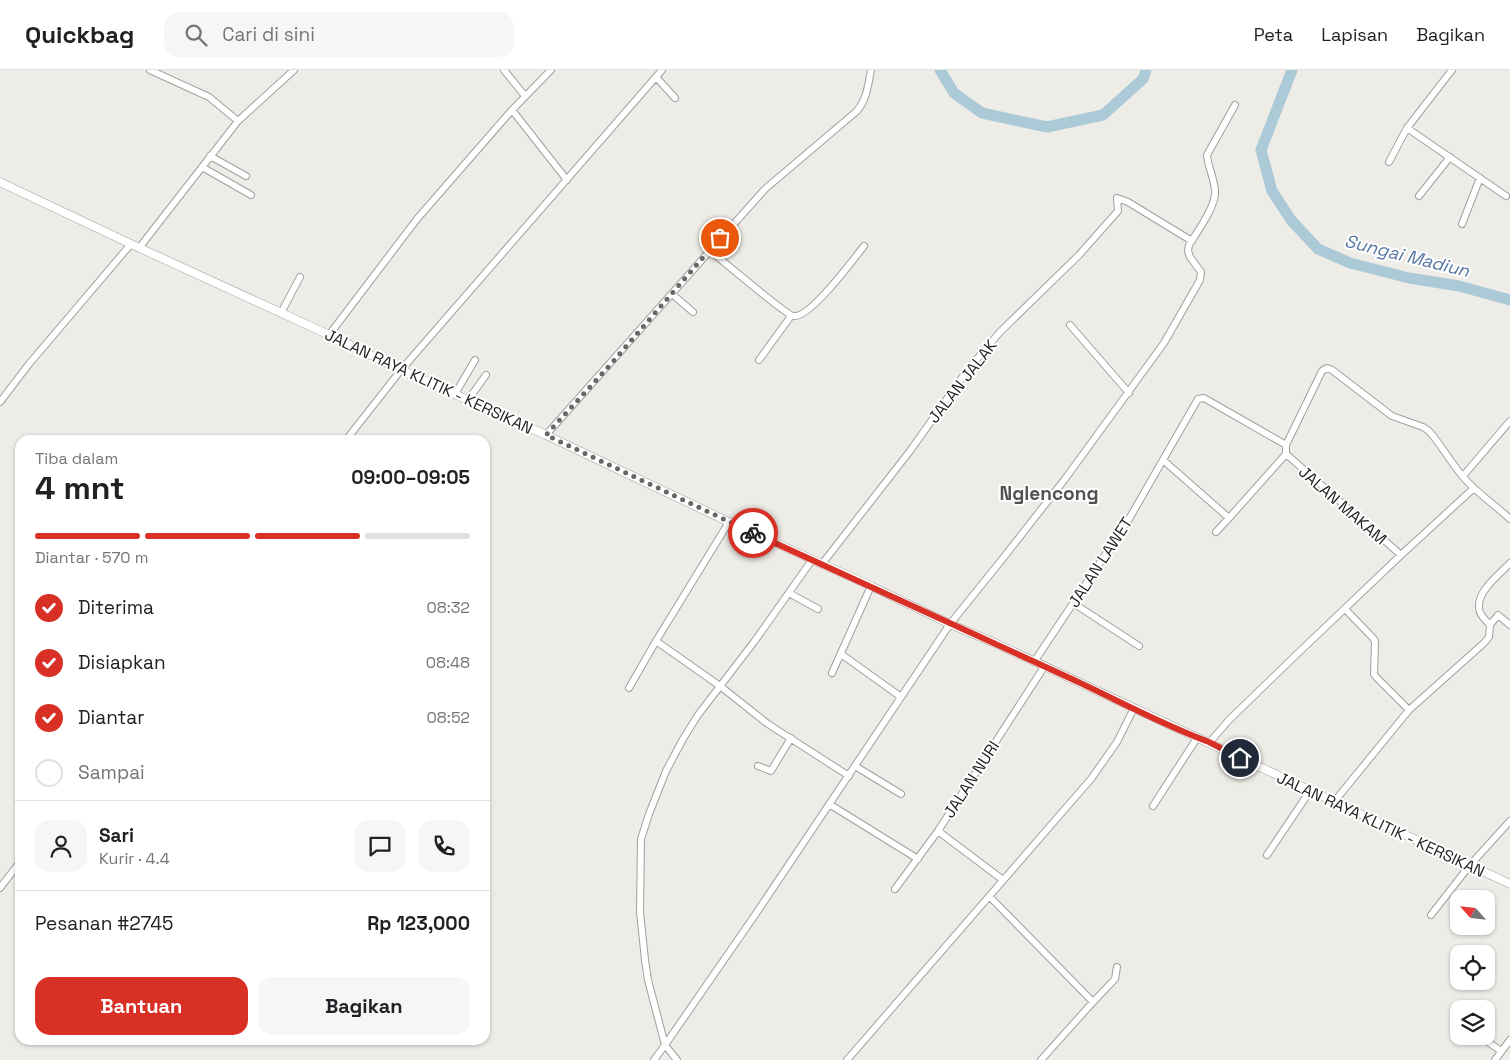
<!DOCTYPE html>
<html lang="id">
<head>
<meta charset="utf-8">
<style>
	body { margin:0; font-family:"Space Grotesk",sans-serif; background:#f6f6f6; color:#202124; height:100vh; display:flex; flex-direction:column; font-size:19px; white-space:nowrap }
	* { box-sizing:border-box; margin:0 }
	p { font-size:16px; color:#757577 }
	.icon { flex:none; width:28px; height:28px; fill:none; stroke:currentColor; stroke-width:2; stroke-linecap:round; stroke-linejoin:round }
	.map { position:relative; flex:1; overflow:hidden }
	.side { position:absolute; left:15px; top:365px; width:475px; height:610px; display:flex; flex-direction:column; background:#fff; border-radius:15px; box-shadow:0 1px 4px #0004 }
	.side>* { flex:none }
	.needle { width:32px; rotate:297deg }
	.fabs { position:absolute; left:1450px; top:820px; display:grid; gap:10px }
	.fabs a { display:grid; place-items:center; width:45px; height:45px; border-radius:10px; background:#fff; box-shadow:0 1px 4px #0004; font-size:25px }
	.pin { position:absolute; display:grid; place-items:center; width:42px; height:42px; color:#fff; margin:-21px; border:2px solid #fff; border-radius:50%; box-shadow:0 1px 5px #0007 }
	.courier { position:absolute; display:grid; place-items:center; width:50px; height:50px; margin:-25px; border:4px solid #d93025; border-radius:50%; background:#fff; color:#222; box-shadow:0 1px 6px #0007 }
	.headline em { font-style:normal; font-weight:700 }
	.headline div { display:flex; flex-direction:column-reverse }
	.headline { display:flex; align-items:center; justify-content:space-between; height:85px; padding:0 20px }
	h1 { font-size:32px; font-weight:700; line-height:38px }
	.bar { display:grid; grid-template-columns:repeat(4,1fr); gap:8px 5px; align-content:center; height:60px; padding:0 20px }
	.bar i { height:6px; border-radius:4px; background:#e0e0e0 }
	.bar .current { background:#d93025 }
	.bar p { grid-column:span 4 }
	.line { display:flex; align-items:center; gap:12px; padding:0 20px; border-top:1px solid #e0e0e0 }
	.line div { flex:1 }
	.round { display:grid; place-items:center; flex:none; width:52px; height:52px; border-radius:15px; background:#f6f6f6 }
	ol { padding:0 20px; list-style:none }
	li { display:flex; align-items:center; gap:15px; height:55px }
	li p { margin-inline-start:auto }
	li .icon { padding:5px; border-radius:50%; background:#d93025; color:#fff; stroke-width:4 }
	li:last-child { color:#757577 }
	li i { width:28px; height:28px; border:2px solid #e0e0e0; border-radius:50% }
	.cta { display:flex; gap:10px; margin-top:auto; padding:10px 20px }
	.cta a { flex:1; height:58px; border-radius:15px; background:#d93025; color:#fff; font-size:20px; font-weight:700; line-height:58px; text-align:center }
	.cta a+a { background:#f6f6f6; color:#202124 }
	header { display:flex; align-items:center; gap:30px; box-sizing:border-box; height:70px; padding:0 25px; background:#fff; border-bottom:1px solid #e0e0e0 }
	header strong { font-size:24px }
	nav { display:flex; gap:28px; margin-inline-start:auto; font-size:18px }
	.search { width:350px; height:45px; background:#f6f6f6; display:flex; align-items:center; gap:12px; box-sizing:border-box; padding:0 18px; border-radius:15px; color:#757577; font-size:19px }
	.map>svg:first-child { display:block }
</style>
</head>
<body>
<header>
<strong>Quickbag</strong>
<div class="search"><svg class="icon" aria-label="search" viewBox="0 0 24 24"><circle cx="10" cy="10" r="6"/><path d="M15 15l6 6"/></svg>Cari di sini</div>
<nav><a>Peta</a><a>Lapisan</a><a>Bagikan</a></nav>
</header>
<div class="map">
<svg width="1510" height="990" viewBox="0 0 1510 990">
	<rect width="100%" height="100%" fill="#eeece6"/>
	<g fill="none" stroke-linecap="round" stroke-linejoin="round">
		<path stroke="#acc9d7" stroke-width="11" d="M940,0L954,23L982,43L1047,57L1103,45L1143,9L1146,0
			M1292,0L1261,80L1272,121L1291,150L1318,179L1350,193L1409,208L1459,216L1510,230"/>
		<g stroke="#a0a0a0" stroke-width="8">
			<path id="minor" d="M150,0L209,27L238,51
				M504,0L525,26
				M656,7L675,28
				M512,40L567,110
				M1407,58L1506,126
				M210,86L246,106
				M1389,92L1407,58L1452,0
				M202,97L251,125
				M1419,126L1450,87
				M1462,154L1480,108
				M139,178L238,51L294,0
				M709,180C721,189 787,246 794,246C810,248 853,190 864,176
				M672,224L693,242
				M281,243L300,207
				M1070,255L1129,323
				M329,265L417,149L512,40L551,0
				M759,290L791,246
				M455,324L475,290
				M468,330L486,305
				M0,332L29,294L131,174
				M546,365L765,119L857,41C867,29 868,15 871,0
				M346,370L401,300L662,0
				M1286,384L1401,485
				M1163,390L1229,448L1286,384V375L1322,301L1327,298L1332,300L1392,346L1423,357L1429,361C1442,376 1451,393 1464,408C1477,423 1495,435 1510,449
				M1463,406L1510,351
				M1216,462L1229,448
				M822,494L910,381L966,302L1000,262L1079,185L1118,141L1117,128L1128,132L1192,171
				M789,523L818,539
				M1073,533L1139,576
				M1345,539L1373,568L1375,571L1374,604L1376,607L1409,640
				M1490,555L1498,545L1510,555
				M656,571L720,616L768,654L849,706
				M841,584L901,627
				M1034,592L1129,449L1198,329L1204,328L1286,375
				M832,603L871,516
				M629,618L656,571L729,452
				M1209,673L1229,650L1295,586L1401,485L1474,418
				M758,696L771,701L791,668
				M855,696L901,724
				M1334,732L1409,640L1484,573L1489,567L1490,555C1486,550 1479,545 1479,538C1477,521 1499,505 1510,493
				M829,734L918,789
				M1153,736L1197,668
				M938,761L1003,810
				M1267,785L1310,721
				M0,818L20,792
				M895,819L938,761L1044,597
				M990,827L1093,932L1041,990
				M1431,845L1470,795L1510,751
				M1093,932L1115,909L1117,897
				M1456,951L1459,952
				M1479,966L1501,981
				M654,990L665,975L648,910L645,890L640,842L641,769L649,744L666,701L683,669L698,645L754,572L812,490
				M677,990L665,975L755,845L950,554L1004,487L1065,409L1164,273L1200,210L1201,202L1190,187L1188,181L1189,175C1197,162 1217,135 1215,120C1214,108 1208,97 1207,85L1235,35
				M847,990L1091,709L1117,672L1134,638
				M1495,990L1510,970"/>
		</g>
		<g stroke="#a0a0a0" stroke-width="9">
			<path id="tertiary" d="M0,112L131,174L336,268L401,300L546,365L729,452L871,516L950,554L995,573L1510,814"/>
		</g>
		<use href="#minor" stroke="#fff" stroke-width="6"/>
		<use href="#tertiary" stroke="#fff" stroke-width="8"/>
	</g>
	<g fill="none" stroke-linecap="round" stroke-linejoin="round">
		<path stroke="#676765" stroke-width="5" stroke-dasharray="0 9" d="M720,168L610,295L546,365L753,463"/>
		<path stroke="#d93025" stroke-width="6" d="M753,463C861,512 967,561 1074,610C1119,631 1163,655 1209,672L1240,688"/>
	</g>
	<g text-anchor="middle" stroke-width="4" stroke-linejoin="round" paint-order="stroke">
		<g font-size="16" fill="#1f1f1f" stroke="#fff">
			<text transform="translate(429 311) rotate(25)" y="6">JALAN RAYA KLITIK - KERSIKAN</text>
			<text transform="translate(962 311) rotate(-52)" y="6">JALAN JALAK</text>
			<text transform="translate(1343 435) rotate(41)" y="6">JALAN MAKAM</text>
			<text transform="translate(1100 492) rotate(-57)" y="6">JALAN LAWET</text>
			<text transform="translate(971 709) rotate(-57)" y="6">JALAN NURI</text>
			<text transform="translate(1381 754) rotate(25)" y="6">JALAN RAYA KLITIK - KERSIKAN</text>
		</g>
		<g font-size="18" font-style="italic" fill="#5676a3" stroke="#fff">
			<text transform="translate(1407 186) rotate(14)" y="6">Sungai Madiun</text>
		</g>
		<g font-size="19" font-weight="bold" fill="#525252" stroke="#fff">
			<text x="1049" y="430">Nglencong</text>
		</g>
	</g>
</svg>
<div class="fabs">
<a><svg class="needle" viewBox="-14 -14 28 28"><path d="M0-13l5 13h-10z" fill="#e53935"/><path d="M0 13l5-13h-10z" fill="#757577"/></svg></a>
<a><svg class="icon" aria-label="locate" viewBox="0 0 24 24"><circle cx="12" cy="12" r="6"/><path d="M12 2v4M12 18v4M2 12h4M18 12h4"/></svg></a>
<a><svg class="icon" aria-label="layers" viewBox="0 0 24 24"><path d="M12 4l9 5-9 5-9-5zM3 14l9 5 9-5"/></svg></a>
</div>
<div class="pin" style="left:720px;top:168px;background:#ea580c"><svg class="icon" aria-label="bag" viewBox="0 0 24 24"><path d="M5 8h14l-1 12H6zM9 8a3 3 0 0 1 6 0"/></svg></div>
<div class="pin" style="left:1240px;top:688px;background:#1f2937"><svg class="icon" aria-label="home" viewBox="0 0 24 24"><path d="M3 11l9-7 9 7M6 9v11h12V9"/></svg></div>
<div class="courier" style="left:753px;top:463px"><svg class="icon" aria-label="bike" viewBox="0 0 24 24"><circle cx="6" cy="16" r="4"/><circle cx="18" cy="16" r="4"/><path d="M6 16l4-8h5l3 8M10 8l3 8H6M13 5h3"/></svg></div>
<section class="side">
<div class="headline"><div><h1>4 mnt</h1><p>Tiba dalam</p></div><em>09:00–09:05</em></div>
<div class="bar"><i class="current"></i><i class="current"></i><i class="current"></i><i></i><p>Diantar · 570 m</p></div>
<ol>
<li><svg class="icon" aria-label="check" viewBox="0 0 24 24"><path d="M5 12l5 5 9-10"/></svg>Diterima<p>08:32</p></li>
<li><svg class="icon" aria-label="check" viewBox="0 0 24 24"><path d="M5 12l5 5 9-10"/></svg>Disiapkan<p>08:48</p></li>
<li><svg class="icon" aria-label="check" viewBox="0 0 24 24"><path d="M5 12l5 5 9-10"/></svg>Diantar<p>08:52</p></li>
<li><i></i>Sampai</li>
</ol>
<div class="line" style="height:90px"><a class="round"><svg class="icon" aria-label="person" viewBox="0 0 24 24"><circle cx="12" cy="8" r="4"/><path d="M4 21q1-7 8-7t8 7"/></svg></a><div><b>Sari</b><p>Kurir · 4.4</p></div><a class="round"><svg class="icon" aria-label="chat" viewBox="0 0 24 24"><path d="M4 5h16v11H9l-5 4z"/></svg></a><a class="round"><svg class="icon" aria-label="phone" viewBox="0 0 24 24"><path d="M5 4h4l2 5-3 2q2 4 5 5l2-3 5 2v4C11 20 4 13 5 4z"/></svg></a></div>
<div class="line" style="height:65px"><div>Pesanan #2745</div><b>Rp 123,000</b></div>
<div class="cta"><a>Bantuan</a><a>Bagikan</a></div>
</section>
</div>
</body>
</html>
